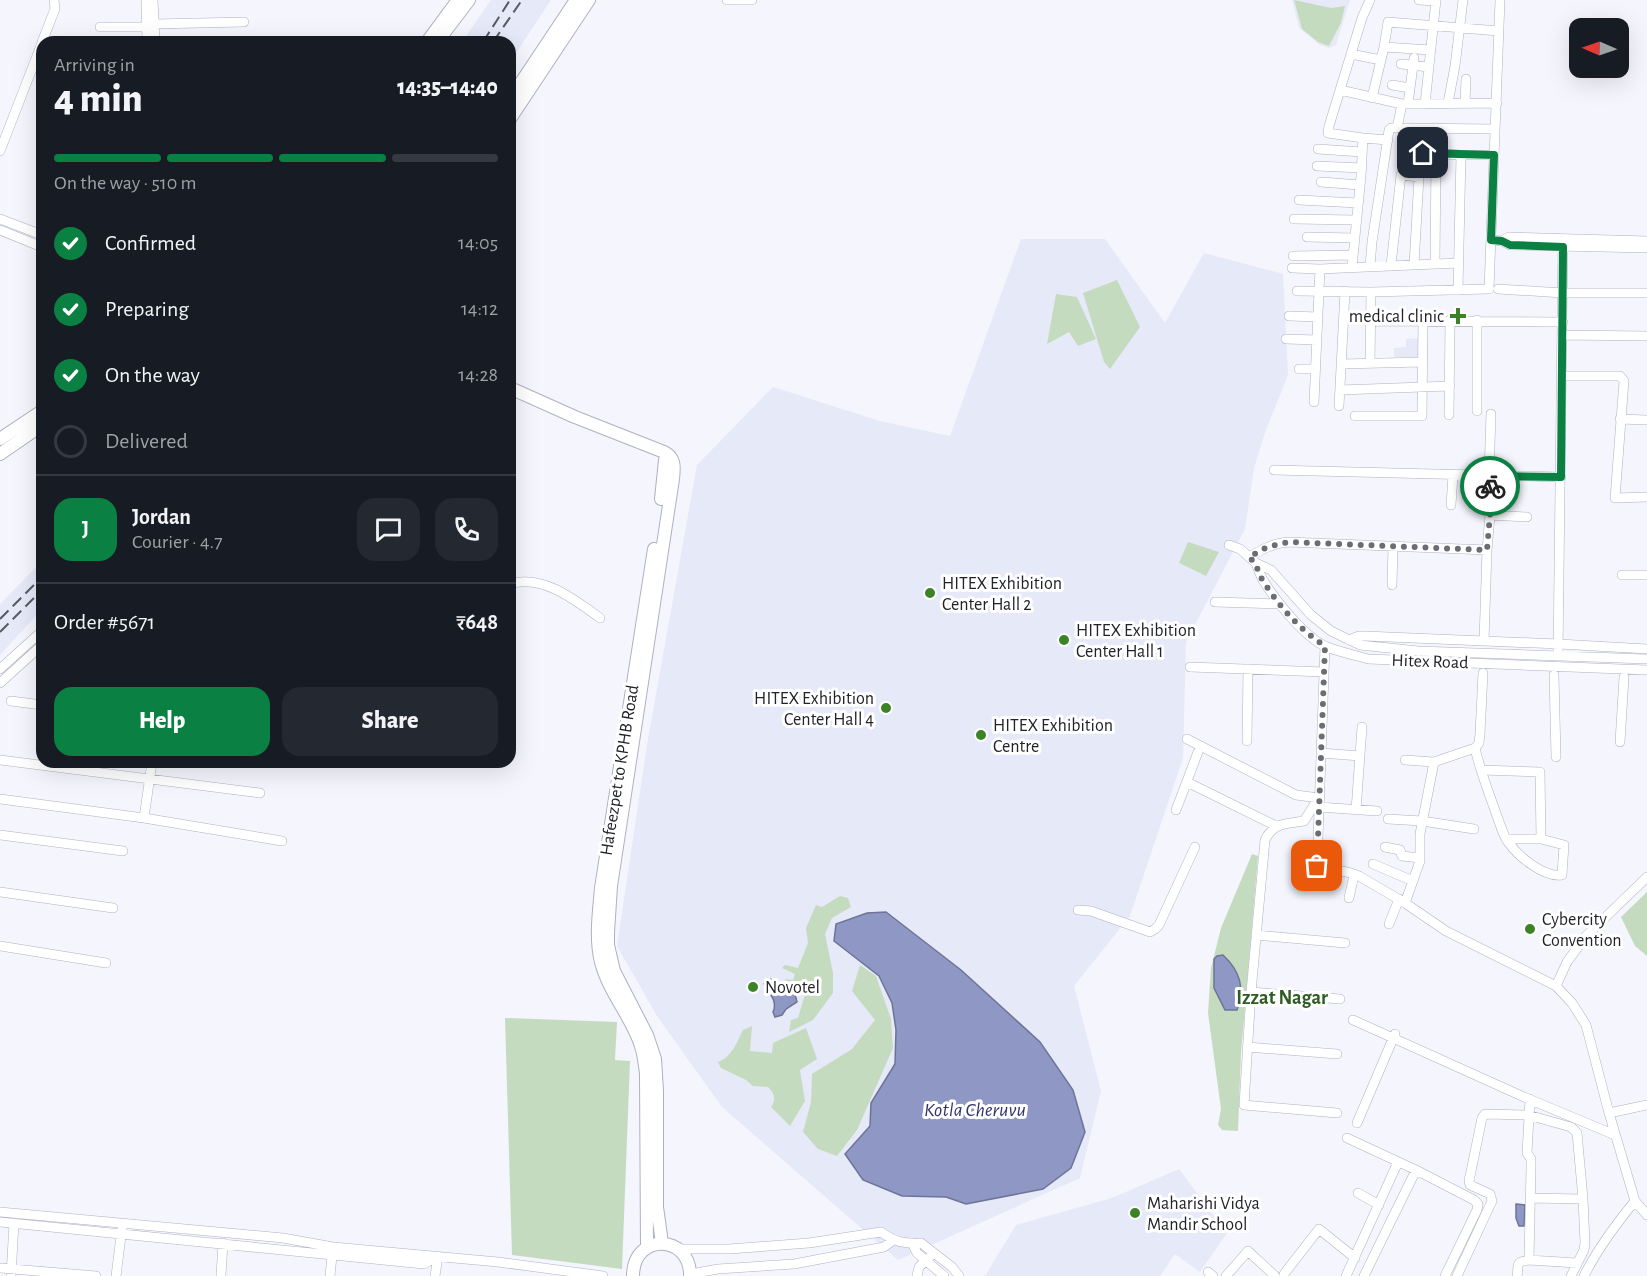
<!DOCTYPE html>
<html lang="en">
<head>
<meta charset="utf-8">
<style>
	body { margin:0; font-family:"Alegreya Sans",sans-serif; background:#242831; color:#f1f3f6; height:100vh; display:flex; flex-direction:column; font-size:22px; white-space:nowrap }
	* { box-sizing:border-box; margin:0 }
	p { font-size:20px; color:#9ea1a6 }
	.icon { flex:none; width:33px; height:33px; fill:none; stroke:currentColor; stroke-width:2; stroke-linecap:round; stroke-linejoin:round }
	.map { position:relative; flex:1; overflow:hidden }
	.details { position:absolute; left:36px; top:36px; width:480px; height:732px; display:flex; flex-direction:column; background:#171b24; border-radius:18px; box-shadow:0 6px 24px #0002 }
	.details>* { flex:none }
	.needle { width:39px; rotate:272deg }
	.fabs { position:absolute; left:1569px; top:18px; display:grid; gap:12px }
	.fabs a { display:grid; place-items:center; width:60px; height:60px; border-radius:12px; background:#171b24; box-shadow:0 6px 24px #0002; font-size:30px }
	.pin { position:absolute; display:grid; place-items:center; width:51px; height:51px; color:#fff; margin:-26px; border-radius:12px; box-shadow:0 3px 9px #0006 }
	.courier { position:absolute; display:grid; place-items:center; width:60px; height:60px; margin:-30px; border:4px solid #0b8043; border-radius:50%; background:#fff; color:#222; box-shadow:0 2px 8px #0007 }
	.overview em { font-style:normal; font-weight:800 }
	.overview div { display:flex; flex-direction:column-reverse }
	.overview { display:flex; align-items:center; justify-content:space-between; height:102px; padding:0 18px }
	h1 { font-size:39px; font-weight:800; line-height:45px }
	.bar { display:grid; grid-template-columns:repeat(4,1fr); gap:9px 6px; align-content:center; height:72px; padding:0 18px }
	.bar i { height:8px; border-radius:4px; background:#363941 }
	.bar .active { background:#0b8043 }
	.bar p { grid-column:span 4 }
	.line { display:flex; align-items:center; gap:15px; padding:0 18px; border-top:2px solid #363941 }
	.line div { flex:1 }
	.round { display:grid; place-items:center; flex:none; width:63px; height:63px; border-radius:18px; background:#242831 }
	ol { padding:0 18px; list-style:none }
	li { display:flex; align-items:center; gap:18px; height:66px }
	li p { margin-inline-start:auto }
	li .icon { padding:6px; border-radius:50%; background:#0b8043; color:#fff; stroke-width:4 }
	li:last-child { color:#9ea1a6 }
	li i { width:33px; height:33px; border:3px solid #363941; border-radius:50% }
	.primary-button { display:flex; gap:12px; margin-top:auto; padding:12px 18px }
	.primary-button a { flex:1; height:69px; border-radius:18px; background:#0b8043; color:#fff; font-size:24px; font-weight:800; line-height:69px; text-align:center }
	.primary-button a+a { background:#242831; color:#f1f3f6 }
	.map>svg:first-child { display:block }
</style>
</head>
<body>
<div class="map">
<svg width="1647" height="1276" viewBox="0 0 1647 1276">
	<rect width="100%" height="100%" fill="#f4f5fd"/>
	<path fill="#e6e9f8" d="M491,0H551L510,62V42H462Z
		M1292,0H1350L1336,45L1329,48L1320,45L1299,28Z
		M1021,239H1105L1165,323L1204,253L1283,274L1288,375L1266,430L1254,468L1245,529L1186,642L1183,758L1130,916L1074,986L1101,1091L1080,1178L898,1260L722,1107L657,1016L617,946L647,745L697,465L773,387L880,421L950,436Z
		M1419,338L1418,357H1394V348L1406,347V339Z
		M42,561V609L0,655V604Z
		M1179,1169L1227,1233L1200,1272L1175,1254L1160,1276H985L1016,1225L1112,1198Z"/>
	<path fill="#c5dbc0" d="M1294,0L1331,8L1345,6L1341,23L1329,46L1318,42L1302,29Z
		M1117,280L1140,327L1110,369L1104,362L1083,293Z
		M1056,294L1077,297L1096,339L1078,346L1069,332L1047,344Z
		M1188,542L1219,552L1206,576L1179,563Z
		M1252,854L1258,856L1241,1053L1238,1131L1222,1130L1218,1125L1221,1109L1208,1013L1211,968L1221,928Z
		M1647,892V956L1635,946L1621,917Z
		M840,896L848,898L851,907L832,918L825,934L833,973V993L813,1020L789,1032L791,1020L798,1018L805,994C799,985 792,985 784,979L793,980L795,974L782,968L785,965L798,968L808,943L806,928L816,905L822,907Z
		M860,965L876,976L891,1019L893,1048L857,1130L837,1156L818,1149L803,1132L811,1102L812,1074L852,1049L875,1020L852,991Z
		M505,1018L617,1022L615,1060L630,1061L622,1269L512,1255Z
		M752,1026L750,1051L772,1053L773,1043L806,1028L817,1059L800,1070L805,1101L790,1126L771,1107C776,1099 775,1094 768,1087L753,1086L746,1080L721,1068L718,1062C732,1057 737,1042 743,1030Z"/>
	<path fill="#8f97c5" stroke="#6e7496" stroke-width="1.5" d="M886,912L961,970L1040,1042L1073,1090L1085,1132L1071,1168L1043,1189L966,1204L946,1197L902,1196L863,1180L845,1154L870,1126L871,1103L895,1064L896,1030L892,1003L879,976L834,941L836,924L867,913Z
		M1223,955C1240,971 1245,987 1237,1010H1225L1214,988V959L1217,956Z
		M769,979L773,980L777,986L782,990L795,994L797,1002L786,1009L782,1015L775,1017L773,1012C778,1001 769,993 764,984L766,980Z
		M1516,1204L1525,1205L1524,1226H1519L1516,1218Z"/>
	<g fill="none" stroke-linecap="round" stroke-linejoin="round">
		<g stroke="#aeb1c2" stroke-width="10">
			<path id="minor" d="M146,0L147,42
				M153,0L155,42
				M727,0H752
				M1370,0L1362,18L1340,90L1402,104
				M1419,0L1436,1
				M154,24L244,22
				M100,27H147
				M42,42L55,9L54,0
				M1384,47L1388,22L1499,31
				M1351,54L1381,60
				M1401,64L1429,67
				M1392,85L1410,88
				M1340,90L1329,126L1328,133L1363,138
				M1372,98L1384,47L1431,50
				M1448,103L1455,66L1463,0
				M1465,103L1466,79
				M1408,104L1414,58
				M1425,104L1436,0
				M1405,128L1495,129
				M1411,129L1409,151L1410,152L1461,155H1494
				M1318,149L1362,152
				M0,151L42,43
				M1317,166L1362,168
				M1321,182L1360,185
				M1299,200L1358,203
				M0,219L42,235
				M1294,219L1357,220
				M0,230L42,247
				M1307,237L1355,238
				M1491,240L1502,241L1510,245L1647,248
				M1502,241L1509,237L1647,241
				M1293,256L1353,255
				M1435,264L1436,154
				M1391,265L1401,175L1419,177L1414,265
				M1370,266L1372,242L1389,130L1391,128H1397L1402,104L1497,103
				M1352,267L1361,176L1363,138L1388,140
				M1292,268L1320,269L1459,263
				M1498,289L1563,293H1647
				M1458,290L1461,155
				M1297,291L1371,292L1489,289L1500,0
				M1289,316L1318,317
				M1477,320V411
				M1371,321L1563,322
				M1562,335L1647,336
				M1286,339L1317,340
				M1342,364L1422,362
				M1370,364L1371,292
				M1299,369H1316
				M1562,376H1620L1624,381L1615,498L1647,497
				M1340,390L1450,386
				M1314,402L1320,269
				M1339,406L1345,291
				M1449,415L1450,320
				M1355,416H1422L1423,321
				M1620,419L1647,420
				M1274,470L1561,477
				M1451,505L1453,475
				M1490,515L1527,517
				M1229,545L1240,549L1256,563L1271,570L1311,615L1331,631L1360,645L1418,651L1647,659
				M1249,557C1261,550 1273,543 1288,542L1487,550
				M1256,563C1258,568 1260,575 1263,580C1275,600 1305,638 1327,647C1340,652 1354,655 1368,659L1647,670
				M1622,575H1647
				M510,584C543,574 575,600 600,618
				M1392,585L1393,546
				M1215,602L1280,604
				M1349,640L1359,636H1365L1559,644L1647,649
				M1484,641L1487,550L1490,515L1489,475L1491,414
				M1325,646L1317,866L1351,873L1359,876L1405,903L1446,931L1556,986
				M1558,656L1563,239
				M1190,667L1324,672
				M0,669L42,631
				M1554,675L1556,757
				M0,683L42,645
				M11,701L42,705
				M1187,739L1296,795L1319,798
				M1247,741L1248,669
				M1620,742L1624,677
				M1475,748C1480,771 1489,793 1497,816C1500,824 1503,835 1508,842C1518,856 1544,878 1562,875L1564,845L1541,839L1540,772L1481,770
				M1321,753L1360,756
				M0,760L260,793
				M1405,760L1434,762L1475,748L1479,743L1480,734L1483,673
				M1187,782L1276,826
				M0,799L144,818L152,762
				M1318,799L1304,821C1286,824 1274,822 1265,840L1251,992L1244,1105L1337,1113
				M1318,807L1377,811
				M1176,810L1198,752
				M1356,810L1362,727
				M144,818L282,841
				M1388,819L1422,821L1474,829
				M0,835L123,851
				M1506,839H1541
				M1385,847L1400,850L1402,856L1420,858
				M1373,864L1413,881
				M1647,877L1586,936L1567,962L1556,986L1572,1003L1586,1025L1609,1113L1635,1201L1647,1215
				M0,892L113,908
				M1349,898L1354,875
				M1405,903L1420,861V834L1434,762
				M1078,910L1091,911L1150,932L1155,929L1159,925L1195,847
				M1389,924L1399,899
				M1256,935L1345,943
				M0,946L106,963
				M1251,992L1340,999
				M1353,1020L1524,1097L1615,1135
				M1247,1047L1337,1054
				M1609,1113L1647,1105
				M1357,1123L1395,1034
				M1347,1138L1416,1170L1474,1200L1478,1204L1477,1210L1445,1276
				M1358,1193L1379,1205
				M1530,1198L1583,1199
				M0,1212L283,1238L333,1247L498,1262L603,1276
				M0,1222L424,1264L438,1256
				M912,1243L917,1253L944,1276
				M679,1249H729L809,1243L881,1232C895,1242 904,1244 921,1243L952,1267L959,1276
				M1529,1260L1577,1263
				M0,1268L96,1276
				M1208,1272L1213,1276
				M691,1274L718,1269L794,1264L884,1247L892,1241
				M1284,1274L1319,1229L1355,1258
				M11,1276L14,1223
				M116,1276L122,1228
				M221,1276L223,1243
				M330,1276L332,1256
				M435,1276L438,1256
				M917,1276L919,1267L930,1257
				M1226,1276L1248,1251L1275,1276
				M1346,1276L1398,1162
				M1364,1276L1416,1170
				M1457,1276L1492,1201L1490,1194L1470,1185L1469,1181L1482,1118L1485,1114L1528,1115L1571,1127L1577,1133L1583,1199L1585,1243L1584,1250L1571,1276
				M1517,1276C1519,1264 1515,1262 1529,1260L1531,1168V1159L1527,1153L1530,1099
				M1584,1276C1597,1250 1616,1224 1635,1201"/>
		</g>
		<g stroke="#aeb1c2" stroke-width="14">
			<path id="major" d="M427,42L458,0
				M437,42L469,0
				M510,99L576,0
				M510,119L589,0
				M510,388L575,417L664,452C676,458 674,468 673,479L611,886L608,932V945L614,971L647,1035L655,1059L657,1091V1207L662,1243
				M0,439L42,411
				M0,454L42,425
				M661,499L665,460
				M647,1247L646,1074C645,1065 644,1055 641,1046C632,1017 609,993 601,962C595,938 599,912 601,888L654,549
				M633,1276C633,1232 691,1234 690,1276"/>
		</g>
		<use href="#minor" stroke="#fff" stroke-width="9"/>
		<use href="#major" stroke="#fff" stroke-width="12"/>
		<path stroke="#595a62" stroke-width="2" stroke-dasharray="12 6" stroke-linecap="butt" d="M483,42L510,0
			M493,42L522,0
			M0,619L42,577
			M0,632L42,590"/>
	</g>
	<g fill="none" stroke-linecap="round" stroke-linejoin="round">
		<path stroke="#6c6c74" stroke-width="6" stroke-dasharray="0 10.8" d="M1317,866L1325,646C1300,630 1279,606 1263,581C1257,571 1258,565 1249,557L1267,547L1288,542L1487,550L1490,515V486"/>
		<path stroke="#0b8043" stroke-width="8" d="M1423,153L1494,155L1491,240L1502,241L1510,245L1563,247L1561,477L1489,476L1490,486"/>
	</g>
	<g fill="#3c8328" stroke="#fff" stroke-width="2">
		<path d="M1455 307h6v6h6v6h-6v6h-6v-6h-6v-6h6z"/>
		<circle cx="930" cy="593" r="6"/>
		<circle cx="1064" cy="640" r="6"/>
		<circle cx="886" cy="708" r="6"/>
		<circle cx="981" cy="735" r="6"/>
		<circle cx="1530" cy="929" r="6"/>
		<circle cx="753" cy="987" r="6"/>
		<circle cx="1135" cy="1213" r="6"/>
	</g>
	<g text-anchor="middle" stroke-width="6" stroke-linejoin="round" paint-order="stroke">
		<g font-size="18" fill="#22232a" stroke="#fff" text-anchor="start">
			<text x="1444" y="322" text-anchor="end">medical clinic</text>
			<text x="942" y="589">HITEX Exhibition<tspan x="942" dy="21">Center Hall 2</tspan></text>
			<text x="1076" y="636">HITEX Exhibition<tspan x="1076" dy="21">Center Hall 1</tspan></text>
			<text x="874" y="704" text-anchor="end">HITEX Exhibition<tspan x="874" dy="21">Center Hall 4</tspan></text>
			<text x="993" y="731">HITEX Exhibition<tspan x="993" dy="21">Centre</tspan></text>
			<text x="1542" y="925">Cybercity<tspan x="1542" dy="21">Convention</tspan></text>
			<text x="765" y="993">Novotel</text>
			<text x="1147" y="1209">Maharishi Vidya<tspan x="1147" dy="21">Mandir School</tspan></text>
		</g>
		<g font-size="18" fill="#22232a" stroke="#fff">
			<text transform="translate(1430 661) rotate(2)" y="6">Hitex Road</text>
			<text transform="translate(619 770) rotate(-81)" y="6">Hafeezpet to KPHB Road</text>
		</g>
		<g font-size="20" font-weight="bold" fill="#2f5c23" stroke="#fff">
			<text x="1282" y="1004">Izzat Nagar</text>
		</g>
		<g font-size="20" font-style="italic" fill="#30346e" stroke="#fff">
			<text x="975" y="1116">Kotla Cheruvu</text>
		</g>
	</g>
</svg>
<div class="fabs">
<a><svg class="needle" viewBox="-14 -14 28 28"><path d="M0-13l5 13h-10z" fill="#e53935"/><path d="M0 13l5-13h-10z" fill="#9ea1a6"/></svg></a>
</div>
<div class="pin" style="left:1317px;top:866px;background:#ea580c"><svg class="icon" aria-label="bag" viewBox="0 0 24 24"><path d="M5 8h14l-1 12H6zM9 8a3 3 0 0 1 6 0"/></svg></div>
<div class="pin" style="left:1423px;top:153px;background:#1f2937"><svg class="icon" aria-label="home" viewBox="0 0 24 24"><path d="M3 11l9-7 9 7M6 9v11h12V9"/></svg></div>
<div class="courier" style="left:1490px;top:486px"><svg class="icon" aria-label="bike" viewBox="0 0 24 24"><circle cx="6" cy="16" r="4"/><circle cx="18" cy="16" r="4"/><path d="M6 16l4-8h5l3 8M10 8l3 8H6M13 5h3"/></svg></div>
<section class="details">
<div class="overview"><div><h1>4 min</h1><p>Arriving in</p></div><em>14:35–14:40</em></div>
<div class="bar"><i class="active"></i><i class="active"></i><i class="active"></i><i></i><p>On the way · 510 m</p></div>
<ol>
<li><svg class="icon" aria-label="check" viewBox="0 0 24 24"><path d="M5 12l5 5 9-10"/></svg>Confirmed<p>14:05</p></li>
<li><svg class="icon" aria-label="check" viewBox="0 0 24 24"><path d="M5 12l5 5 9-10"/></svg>Preparing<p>14:12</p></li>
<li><svg class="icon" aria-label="check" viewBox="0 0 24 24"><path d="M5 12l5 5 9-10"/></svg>On the way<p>14:28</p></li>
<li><i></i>Delivered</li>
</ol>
<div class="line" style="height:108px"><b class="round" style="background:#0b8043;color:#fff">J</b><div><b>Jordan</b><p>Courier · 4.7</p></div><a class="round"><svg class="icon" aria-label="chat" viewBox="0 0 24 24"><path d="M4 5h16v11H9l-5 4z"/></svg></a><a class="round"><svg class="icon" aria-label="phone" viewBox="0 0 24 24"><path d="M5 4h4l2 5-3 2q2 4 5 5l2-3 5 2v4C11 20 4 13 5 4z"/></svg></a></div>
<div class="line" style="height:78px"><div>Order #5671</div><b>₹648</b></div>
<div class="primary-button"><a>Help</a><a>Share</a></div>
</section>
</div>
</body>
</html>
